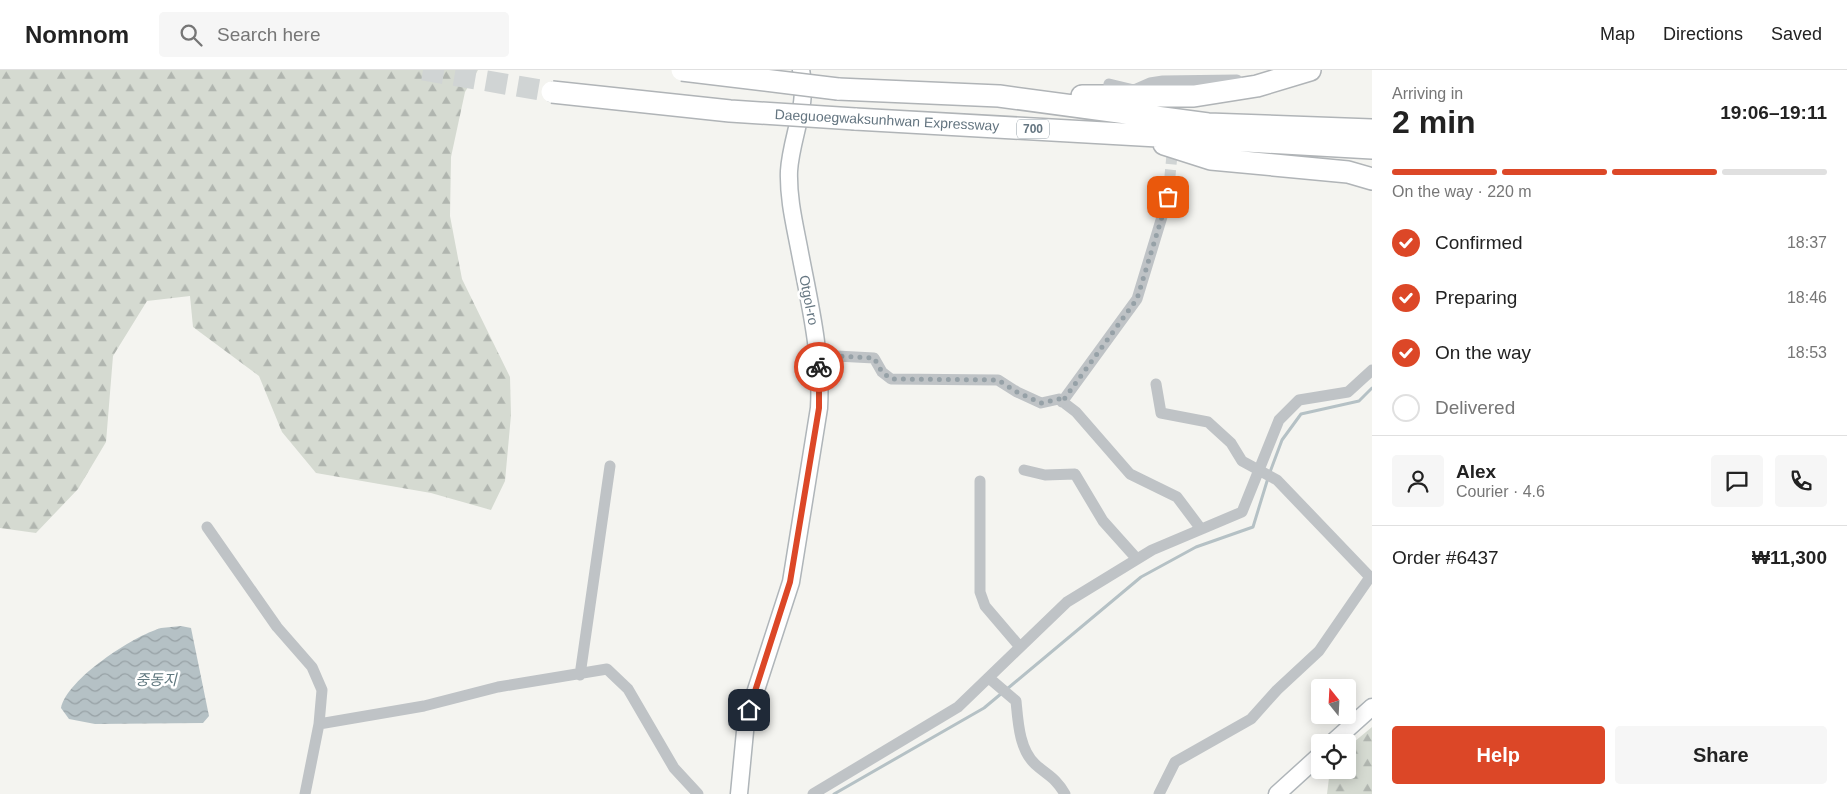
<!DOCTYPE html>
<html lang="en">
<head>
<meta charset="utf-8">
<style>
	body { margin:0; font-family:Arial,"Noto Sans KR",sans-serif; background:#f6f6f6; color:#222; height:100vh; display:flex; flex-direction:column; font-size:19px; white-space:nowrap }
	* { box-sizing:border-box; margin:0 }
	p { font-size:16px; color:#767676 }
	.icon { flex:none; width:28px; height:28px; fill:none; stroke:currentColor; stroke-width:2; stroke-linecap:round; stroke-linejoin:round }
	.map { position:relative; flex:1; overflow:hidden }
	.side { display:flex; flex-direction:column; background:#fff; width:475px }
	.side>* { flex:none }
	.needle { width:32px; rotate:342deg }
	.tools { position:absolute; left:1311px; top:609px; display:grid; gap:10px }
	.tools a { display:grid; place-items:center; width:45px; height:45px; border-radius:5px; background:#fff; box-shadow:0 2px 12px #0003; font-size:25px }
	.pin { position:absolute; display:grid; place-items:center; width:42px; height:42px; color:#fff; margin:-21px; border-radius:10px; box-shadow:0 2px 8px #0006 }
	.courier { position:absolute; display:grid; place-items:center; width:50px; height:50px; margin:-25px; border:4px solid #dc4727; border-radius:50%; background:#fff; color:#222; box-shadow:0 1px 6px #0007 }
	.overview em { font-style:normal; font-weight:600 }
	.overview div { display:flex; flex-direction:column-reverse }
	.overview { display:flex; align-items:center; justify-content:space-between; height:85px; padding:0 20px }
	h1 { font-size:32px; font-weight:600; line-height:38px }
	.bar { display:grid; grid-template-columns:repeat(4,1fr); gap:8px 5px; align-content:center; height:60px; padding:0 20px }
	.bar i { height:6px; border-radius:4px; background:#e0e0e0 }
	.bar .selected { background:#dc4727 }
	.bar p { grid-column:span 4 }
	.line { display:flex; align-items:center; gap:12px; padding:0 20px; border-top:1px solid #e0e0e0 }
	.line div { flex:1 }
	.round { display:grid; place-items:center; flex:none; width:52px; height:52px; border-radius:5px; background:#f6f6f6 }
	ol { padding:0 20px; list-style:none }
	li { display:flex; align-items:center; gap:15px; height:55px }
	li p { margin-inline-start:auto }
	li .icon { padding:5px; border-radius:50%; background:#dc4727; color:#fff; stroke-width:4 }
	li:last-child { color:#767676 }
	li i { width:28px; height:28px; border:2px solid #e0e0e0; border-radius:50% }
	.button { display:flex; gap:10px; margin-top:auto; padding:10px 20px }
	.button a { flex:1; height:58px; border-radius:5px; background:#dc4727; color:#fff; font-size:20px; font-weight:600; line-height:58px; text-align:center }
	.button a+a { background:#f6f6f6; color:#222 }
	header { display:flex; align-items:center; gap:30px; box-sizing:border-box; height:70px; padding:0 25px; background:#fff; border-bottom:1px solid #e0e0e0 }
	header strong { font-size:24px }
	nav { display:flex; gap:28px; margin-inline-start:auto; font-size:18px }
	.search { width:350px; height:45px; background:#f6f6f6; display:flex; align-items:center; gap:12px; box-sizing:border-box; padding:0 18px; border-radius:5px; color:#767676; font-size:19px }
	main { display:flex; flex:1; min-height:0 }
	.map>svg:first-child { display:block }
</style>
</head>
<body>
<header>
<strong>Nomnom</strong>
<div class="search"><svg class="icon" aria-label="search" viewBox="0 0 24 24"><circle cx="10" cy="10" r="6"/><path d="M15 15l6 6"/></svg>Search here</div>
<nav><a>Map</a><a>Directions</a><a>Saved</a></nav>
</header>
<main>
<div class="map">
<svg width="1372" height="724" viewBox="0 0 1372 724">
	<defs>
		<pattern id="forest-firs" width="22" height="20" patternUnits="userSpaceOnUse" patternTransform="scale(1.25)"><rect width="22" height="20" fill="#d5dad1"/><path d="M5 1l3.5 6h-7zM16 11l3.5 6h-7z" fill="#b0b5af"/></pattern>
		<pattern id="water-waves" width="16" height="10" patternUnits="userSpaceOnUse" patternTransform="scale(1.25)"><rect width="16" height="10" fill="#b5c1c5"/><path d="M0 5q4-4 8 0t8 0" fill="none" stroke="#97a1a5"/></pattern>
	</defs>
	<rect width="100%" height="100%" fill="#f4f4f0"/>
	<path fill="url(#forest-firs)" d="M0,0H478L465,22L451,87L450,146L462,209L510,307L511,345L505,411L491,440L431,423L316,403L282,362L259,306L193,257L190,226L147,231L113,286L106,372L78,419L36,463L0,458Z
		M1372,657V724H1327L1330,700H1348V677Z"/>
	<path fill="url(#water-waves)" d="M181,556L191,558L209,646L203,653L95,654L69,649L61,638C67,609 133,566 161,558C168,557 174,557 181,556Z"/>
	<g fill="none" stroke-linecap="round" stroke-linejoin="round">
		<path stroke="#b5c1c5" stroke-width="3" d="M1270,402L1282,370L1301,344L1359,331L1372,318
			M1007,619L1141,507L1196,477L1253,457L1268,408
			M834,724L984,638L1002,623"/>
		<path stroke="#d0d4d4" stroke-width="11" stroke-dasharray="11 5.5" stroke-linecap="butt" d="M1168,127L1173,74"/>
		<path stroke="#d0d4d4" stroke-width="21" stroke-dasharray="21 11" stroke-linecap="butt" d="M423,0L552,22"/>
		<g stroke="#afb5b9" stroke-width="19">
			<path id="secondary" d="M1333,672L1372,637
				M739,724L746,651L791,512L819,338C822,285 810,235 800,183C795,156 788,129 789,101C791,67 809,34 801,0
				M1277,724L1320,685"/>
		</g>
		<g stroke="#b0b4b7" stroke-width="24">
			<path id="highway" d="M838,19L999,26L1208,54L1372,60
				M1082,26H1194L1257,16L1310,0
				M855,49L1372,78
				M1164,74L1211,89L1348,102L1372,109"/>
		</g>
		<path stroke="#bfc3c6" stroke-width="11" d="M1109,14L1134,20L1150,13L1163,11L1237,10
			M818,285L874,288L882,302L891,309L998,310L1017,322L1041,333L1059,329L1076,342L1130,404L1177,427L1201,459
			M1156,314L1161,343L1208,352L1231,373L1242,391L1277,410L1370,507L1319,581L1277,620L1251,649L1175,692L1159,724
			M1062,332L1137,229L1168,127
			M1024,400L1045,405L1075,404L1103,451L1137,489
			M980,411V522L985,536L1020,577
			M207,457L277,557L312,597L322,620L319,654L305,724
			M580,605L610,396
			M989,608L1016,631C1018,651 1019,679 1035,694C1048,706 1055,707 1065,724
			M319,654L424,636L498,617L607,599L628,619L674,698L698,724
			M813,724L958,637L1067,532L1152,480L1242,442L1279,350L1299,330L1348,322L1372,300"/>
		<use href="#secondary" stroke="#fff" stroke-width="16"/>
		<use href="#highway" stroke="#fff" stroke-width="21"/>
		<g stroke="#b0b4b7" stroke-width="24" stroke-linecap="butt">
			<path id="highway-bridge" d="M682,0L838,19
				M552,22L730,41L855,49"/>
		</g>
		<use href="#highway-bridge" stroke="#fff" stroke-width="21"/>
	</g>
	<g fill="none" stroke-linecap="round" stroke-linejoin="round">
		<path stroke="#96a1a7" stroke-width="5" stroke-dasharray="0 9" d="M819,297L818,285L874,288L882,302L891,309L998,310L1017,322L1041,333L1059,329L1062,332L1137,229L1168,127"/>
		<path stroke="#dc4727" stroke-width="6" d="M749,640L790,512L819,338V297"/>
	</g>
	<g text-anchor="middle" stroke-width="5" stroke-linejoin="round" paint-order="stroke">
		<rect fill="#fff" stroke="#929ea6" stroke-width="1" x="1017" y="49.5" width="32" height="19" rx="4"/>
		<g font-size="12" font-weight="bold" fill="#647580">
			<text x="1033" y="63">700</text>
		</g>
		<g font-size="14" fill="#647580" stroke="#fff">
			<text transform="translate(887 50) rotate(3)" y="5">Daeguoegwaksunhwan Expressway</text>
			<text transform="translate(809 230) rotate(79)" y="5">Otgol-ro</text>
		</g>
		<g font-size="15" font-style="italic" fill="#5f777e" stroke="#fff">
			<text x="156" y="615">중동지</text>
		</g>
	</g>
</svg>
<div class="tools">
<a><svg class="needle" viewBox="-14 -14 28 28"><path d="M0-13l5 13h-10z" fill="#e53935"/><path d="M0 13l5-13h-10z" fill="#767676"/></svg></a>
<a><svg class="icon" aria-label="locate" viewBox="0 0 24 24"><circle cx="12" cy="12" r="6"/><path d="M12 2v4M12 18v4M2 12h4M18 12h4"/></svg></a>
</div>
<div class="pin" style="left:1168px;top:127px;background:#ea580c"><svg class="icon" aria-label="bag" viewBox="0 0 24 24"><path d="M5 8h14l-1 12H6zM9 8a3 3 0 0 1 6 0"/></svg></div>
<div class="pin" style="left:749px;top:640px;background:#1f2937"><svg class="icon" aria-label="home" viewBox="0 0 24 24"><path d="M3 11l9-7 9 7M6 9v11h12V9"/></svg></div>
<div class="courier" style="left:819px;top:297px"><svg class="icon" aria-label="bike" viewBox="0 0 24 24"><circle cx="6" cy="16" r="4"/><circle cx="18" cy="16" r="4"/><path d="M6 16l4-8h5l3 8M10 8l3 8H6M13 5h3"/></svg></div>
</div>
<section class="side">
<div class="overview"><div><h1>2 min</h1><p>Arriving in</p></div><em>19:06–19:11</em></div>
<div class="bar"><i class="selected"></i><i class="selected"></i><i class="selected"></i><i></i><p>On the way · 220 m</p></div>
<ol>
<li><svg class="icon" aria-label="check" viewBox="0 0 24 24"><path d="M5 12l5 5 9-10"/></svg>Confirmed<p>18:37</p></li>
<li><svg class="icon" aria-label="check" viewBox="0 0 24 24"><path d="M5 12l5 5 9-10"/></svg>Preparing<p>18:46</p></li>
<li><svg class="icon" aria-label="check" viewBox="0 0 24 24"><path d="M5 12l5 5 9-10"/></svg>On the way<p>18:53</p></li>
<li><i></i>Delivered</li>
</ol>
<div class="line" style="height:90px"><a class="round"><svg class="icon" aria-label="person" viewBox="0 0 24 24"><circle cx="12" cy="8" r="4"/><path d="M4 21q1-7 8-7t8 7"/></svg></a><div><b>Alex</b><p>Courier · 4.6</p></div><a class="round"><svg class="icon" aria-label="chat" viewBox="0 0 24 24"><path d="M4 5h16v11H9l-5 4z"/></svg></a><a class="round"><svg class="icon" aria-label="phone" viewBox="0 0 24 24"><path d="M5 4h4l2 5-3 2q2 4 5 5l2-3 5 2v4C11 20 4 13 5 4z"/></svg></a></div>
<div class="line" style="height:65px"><div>Order #6437</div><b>₩11,300</b></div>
<div class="button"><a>Help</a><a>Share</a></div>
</section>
</main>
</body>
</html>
